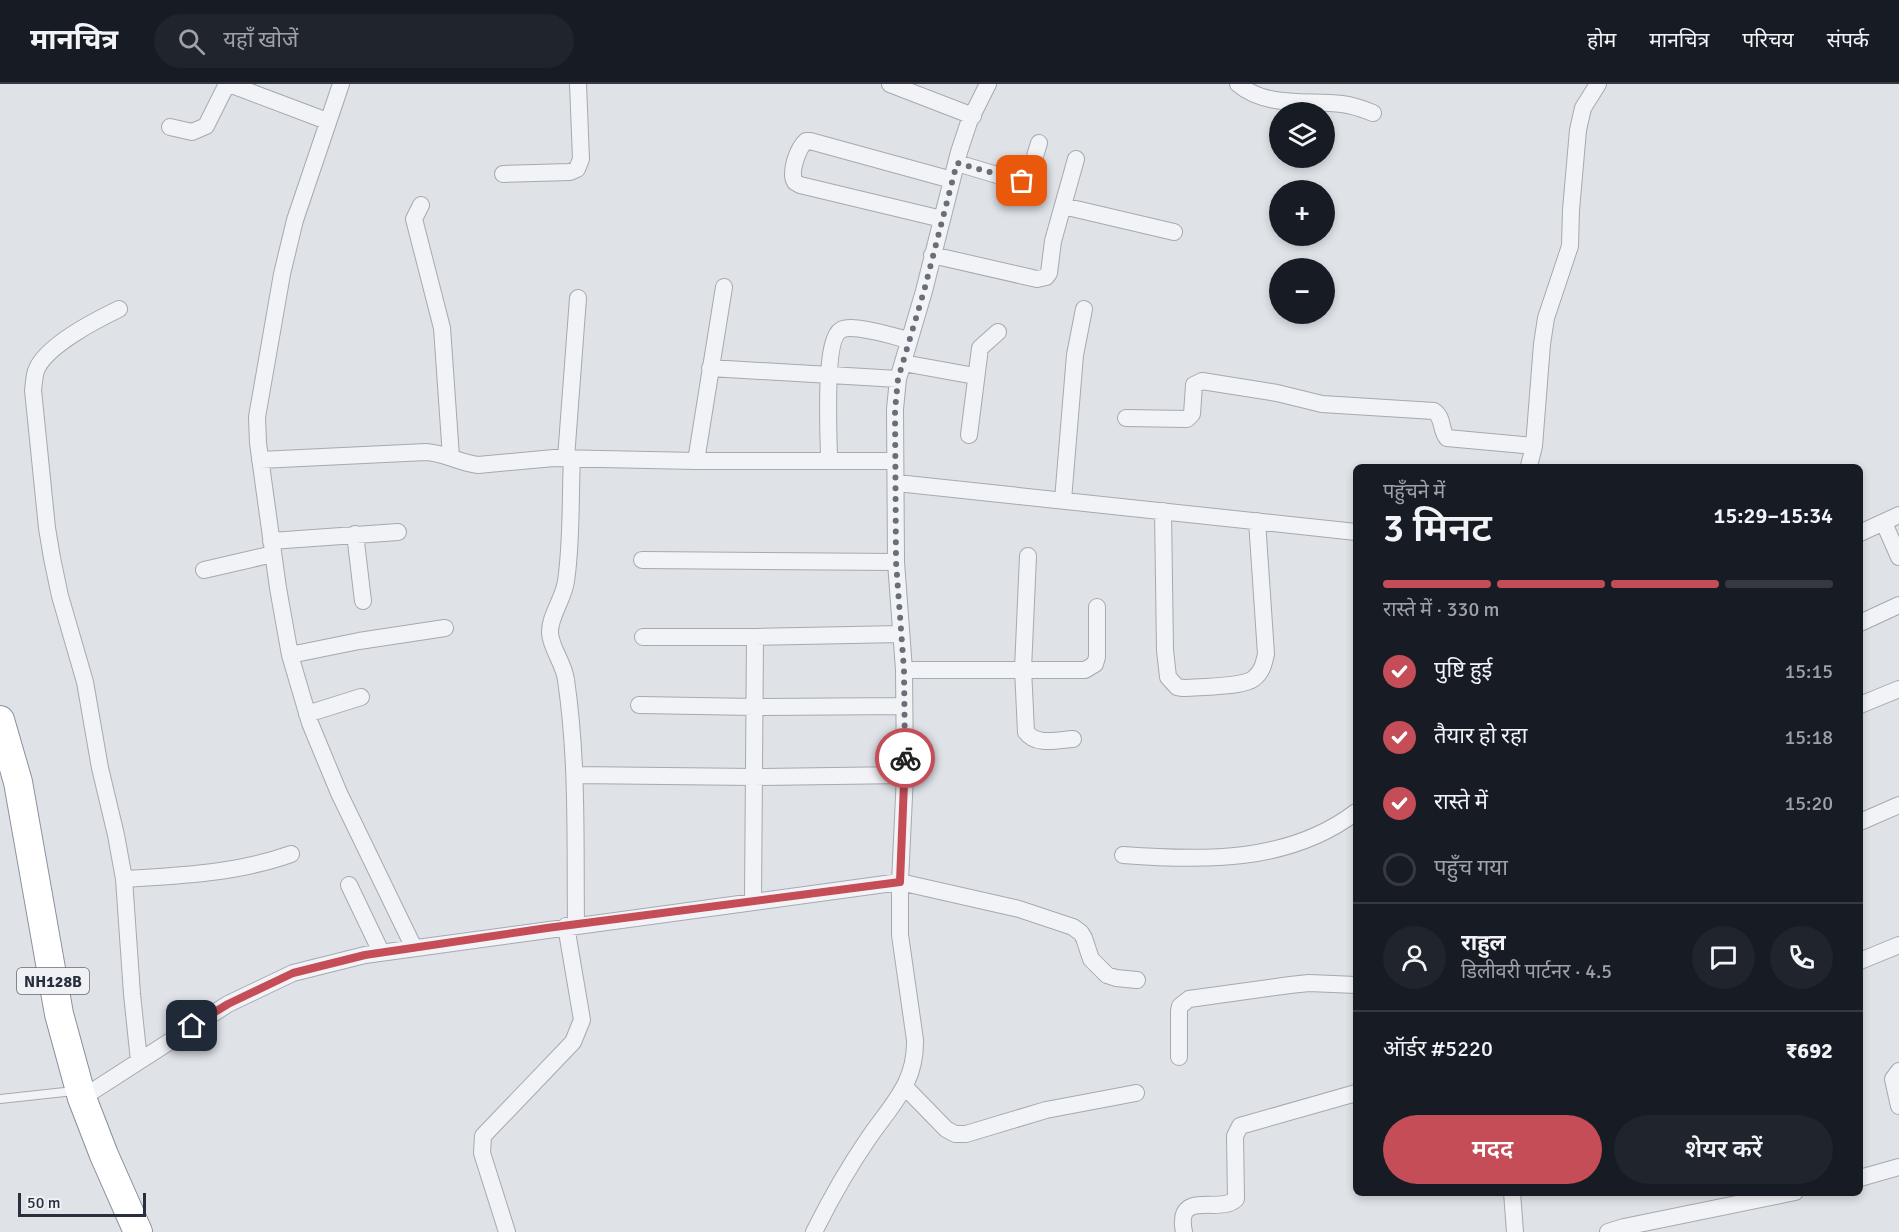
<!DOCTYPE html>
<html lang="hi">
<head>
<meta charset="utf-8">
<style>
	body { margin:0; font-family:Signika,"Noto Sans Devanagari",sans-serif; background:#20242c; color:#f1f3f6; height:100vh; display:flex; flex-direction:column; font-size:22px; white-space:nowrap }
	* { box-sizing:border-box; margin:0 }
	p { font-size:20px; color:#9ea1a6 }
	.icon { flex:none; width:33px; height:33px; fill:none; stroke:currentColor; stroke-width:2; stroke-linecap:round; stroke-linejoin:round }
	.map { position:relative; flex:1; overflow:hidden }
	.side { position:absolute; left:1353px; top:380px; width:510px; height:732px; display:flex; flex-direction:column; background:#171b24; border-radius:9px; box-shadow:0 3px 9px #0003 }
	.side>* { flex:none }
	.tools { position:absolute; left:1269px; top:18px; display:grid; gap:12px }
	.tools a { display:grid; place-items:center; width:66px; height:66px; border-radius:50%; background:#171b24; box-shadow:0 3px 9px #0003; font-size:30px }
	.scale { position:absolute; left:18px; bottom:15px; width:128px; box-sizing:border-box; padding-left:6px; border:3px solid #292f3d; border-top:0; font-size:16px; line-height:21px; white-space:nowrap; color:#292f3d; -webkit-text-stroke:4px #eff1f5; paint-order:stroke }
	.pin { position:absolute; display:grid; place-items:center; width:51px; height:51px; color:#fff; margin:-26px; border-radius:12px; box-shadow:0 3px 9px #0006 }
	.courier { position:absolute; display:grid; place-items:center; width:60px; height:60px; margin:-30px; border:4px solid #c44d57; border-radius:50%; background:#fff; color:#222; box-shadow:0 2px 8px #0007 }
	.headline em { font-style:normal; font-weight:600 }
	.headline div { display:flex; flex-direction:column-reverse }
	.headline { display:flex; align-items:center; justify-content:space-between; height:102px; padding:0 30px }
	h1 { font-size:39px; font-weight:600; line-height:45px }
	.bar { display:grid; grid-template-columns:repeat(4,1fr); gap:9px 6px; align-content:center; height:72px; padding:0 30px }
	.bar i { height:8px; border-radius:4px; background:#363941 }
	.bar .selected { background:#c44d57 }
	.bar p { grid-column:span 4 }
	.line { display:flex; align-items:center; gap:15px; padding:0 30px; border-top:2px solid #363941 }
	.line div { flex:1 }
	.round { display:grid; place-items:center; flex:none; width:63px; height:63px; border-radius:32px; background:#20242c }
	ol { padding:0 30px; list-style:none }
	li { display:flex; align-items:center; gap:18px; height:66px }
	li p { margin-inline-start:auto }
	li .icon { padding:6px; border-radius:50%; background:#c44d57; color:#fff; stroke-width:4 }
	li:last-child { color:#9ea1a6 }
	li i { width:33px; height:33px; border:3px solid #363941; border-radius:50% }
	.primary-button { display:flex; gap:12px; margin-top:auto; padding:12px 30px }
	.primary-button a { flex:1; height:69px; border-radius:36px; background:#c44d57; color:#fff; font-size:24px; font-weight:600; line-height:69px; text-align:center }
	.primary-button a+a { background:#20242c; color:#f1f3f6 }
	header { display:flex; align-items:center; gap:36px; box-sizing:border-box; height:84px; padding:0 30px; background:#171b24; border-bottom:2px solid #363941 }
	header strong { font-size:28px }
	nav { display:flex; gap:33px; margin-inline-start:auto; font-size:21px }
	.search { width:420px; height:54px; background:#20242c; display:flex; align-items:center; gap:15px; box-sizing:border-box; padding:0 21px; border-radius:33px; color:#9ea1a6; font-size:22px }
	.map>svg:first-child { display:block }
</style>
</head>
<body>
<header>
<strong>मानचित्र</strong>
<div class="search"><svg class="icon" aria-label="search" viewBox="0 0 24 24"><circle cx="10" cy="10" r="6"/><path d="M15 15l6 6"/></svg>यहाँ खोजें</div>
<nav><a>होम</a><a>मानचित्र</a><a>परिचय</a><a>संपर्क</a></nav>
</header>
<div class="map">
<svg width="1899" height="1148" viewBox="0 0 1899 1148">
	<rect width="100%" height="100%" fill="#dfe2e7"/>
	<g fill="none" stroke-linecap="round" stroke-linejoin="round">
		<g stroke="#a5a9b1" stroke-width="10">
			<path id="service" d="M0,1015L74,1007"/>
		</g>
		<g stroke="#a5a9b1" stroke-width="18">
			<path id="minor" d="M229,0L327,37
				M341,0L295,136L282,190L257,333L258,359L278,504L290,571L310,639L339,709L414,864
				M890,0L973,32
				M1238,0C1266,24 1308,16 1342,20C1352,21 1363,25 1373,29
				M170,43L192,48L206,42L227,0
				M957,79L1017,97L1027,95L1029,92L1039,59
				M503,90L570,88L577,85L581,75L578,0
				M421,121L414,135L442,244L451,373
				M1063,122L1174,148
				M942,135L800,101L795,98C789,88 798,64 806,57H810L952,96
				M932,171L1037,195L1046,193L1049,189L1053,157L1076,75
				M119,225C96,236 44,263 36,287C34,293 34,300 33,306L47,444L52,474L60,512L85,598L100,684L116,751L124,795L132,910L139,977
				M903,279L975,292
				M710,284L898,295
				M1126,334L1187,335L1192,330L1194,301L1202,297L1277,309L1322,320L1434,327C1444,334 1440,346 1447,354L1534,362
				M969,351L980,264L998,248
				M566,374L578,214
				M572,374C570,415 572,457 566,497C564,514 549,533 550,549C551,565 564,579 566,596C578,677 575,759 576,841
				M260,376L426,368C445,369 459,379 478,381L554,374L696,377H895
				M696,377L724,203
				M829,377C829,355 823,256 841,246C853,239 895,253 909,256
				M1529,382L1534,362L1542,260L1546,234L1570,162L1571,126L1578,46L1583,24L1598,0
				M897,399L1356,448
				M1063,416L1075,271L1084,225
				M1163,427L1165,566L1168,593L1177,603L1183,604C1198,603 1242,603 1253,595C1262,589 1264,579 1266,570L1257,437
				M1884,439L1899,473
				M1860,449L1899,431
				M355,450L363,517
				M271,457L398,448
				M1028,472L1023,585L1026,648C1036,662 1058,656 1073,655
				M642,476L896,478
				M204,486L273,470
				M1860,539L1899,521
				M643,553H755L901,550
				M290,571L359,557L445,544
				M904,586H1085L1095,580L1097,573V523
				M639,621L755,623L904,622
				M1860,621L1899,605
				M307,630L361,613
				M575,691L754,693L905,691
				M1860,738L1899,721
				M1123,771C1203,777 1289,779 1356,728
				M124,795C180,792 238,789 291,770
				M349,801L381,868
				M753,817L755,553
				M1860,877L1899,861
				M1179,973V927L1180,922L1189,915L1290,901L1309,899L1356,901
				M1899,987L1893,995L1899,1022
				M905,1003L946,1045L955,1050H966L1046,1026L1136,1009
				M82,1014L228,920L293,889L365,871L900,798L1019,825L1073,843L1081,849L1084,854L1091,875L1107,891L1116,894L1137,896
				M1860,1094L1899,1083
				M1512,1108L1515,1148
				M507,1148L482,1069L483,1052L573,958L582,936L566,842
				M814,1148C830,1116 848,1084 868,1055C891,1021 916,1000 915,956L900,851V798L905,691L904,586L896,478L895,325L898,295L924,207L959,68L969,38L988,0
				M1184,1148C1175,1104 1220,1131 1236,1115L1235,1052L1240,1042L1356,1009
				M1608,1148L1624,1143L1795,1108"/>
		</g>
		<g stroke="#888f9d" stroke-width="30">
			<path id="trunk" d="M0,636L18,698L59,930L82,1014L104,1071L138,1148"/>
		</g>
		<use href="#service" stroke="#f2f3f6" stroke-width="8"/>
		<use href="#minor" stroke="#f2f3f6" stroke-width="16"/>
		<use href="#trunk" stroke="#fff" stroke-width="28"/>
	</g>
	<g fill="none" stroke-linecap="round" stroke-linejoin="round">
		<path stroke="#696e78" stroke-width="6" stroke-dasharray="0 10.8" d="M905,674L904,586L896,478L895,326L898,295L924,207L957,79L1022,97"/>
		<path stroke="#c44d57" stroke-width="8" d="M192,942L228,920L293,889L365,871L547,844L900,798L905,674"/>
	</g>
	<g text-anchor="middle" stroke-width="4.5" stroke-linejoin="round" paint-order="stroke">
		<rect fill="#eff1f5" stroke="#646974" stroke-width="1.5" x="17" y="884" width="72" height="26" rx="4.5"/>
		<g font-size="16" font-weight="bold" fill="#292f3d">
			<text x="53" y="903">NH128B</text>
		</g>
	</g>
</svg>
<div class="tools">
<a><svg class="icon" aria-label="layers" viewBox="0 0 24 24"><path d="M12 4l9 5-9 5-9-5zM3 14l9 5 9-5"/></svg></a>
<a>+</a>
<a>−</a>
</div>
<div class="scale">50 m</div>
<div class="pin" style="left:1022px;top:97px;background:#ea580c"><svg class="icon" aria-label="bag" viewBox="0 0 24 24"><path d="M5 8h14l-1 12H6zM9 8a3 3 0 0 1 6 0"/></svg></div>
<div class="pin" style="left:192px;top:942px;background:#1f2937"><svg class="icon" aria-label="home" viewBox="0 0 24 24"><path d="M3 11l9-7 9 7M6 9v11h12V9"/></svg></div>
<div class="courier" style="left:905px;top:674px"><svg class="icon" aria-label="bike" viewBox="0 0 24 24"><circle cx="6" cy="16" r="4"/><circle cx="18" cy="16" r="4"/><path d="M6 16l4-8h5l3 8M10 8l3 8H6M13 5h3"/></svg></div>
<section class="side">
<div class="headline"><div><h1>3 मिनट</h1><p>पहुँचने में</p></div><em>15:29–15:34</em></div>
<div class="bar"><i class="selected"></i><i class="selected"></i><i class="selected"></i><i></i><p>रास्ते में · 330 m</p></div>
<ol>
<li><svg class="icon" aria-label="check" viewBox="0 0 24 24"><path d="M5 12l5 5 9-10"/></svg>पुष्टि हुई<p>15:15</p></li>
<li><svg class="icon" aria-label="check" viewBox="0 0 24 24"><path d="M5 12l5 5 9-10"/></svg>तैयार हो रहा<p>15:18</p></li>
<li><svg class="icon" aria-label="check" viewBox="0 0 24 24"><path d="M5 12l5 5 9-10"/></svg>रास्ते में<p>15:20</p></li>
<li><i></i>पहुँच गया</li>
</ol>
<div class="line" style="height:108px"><a class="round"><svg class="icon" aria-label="person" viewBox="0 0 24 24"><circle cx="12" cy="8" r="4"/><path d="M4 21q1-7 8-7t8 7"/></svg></a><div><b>राहुल</b><p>डिलीवरी पार्टनर · 4.5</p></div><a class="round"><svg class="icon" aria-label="chat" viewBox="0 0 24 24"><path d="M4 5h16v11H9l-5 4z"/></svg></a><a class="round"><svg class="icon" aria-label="phone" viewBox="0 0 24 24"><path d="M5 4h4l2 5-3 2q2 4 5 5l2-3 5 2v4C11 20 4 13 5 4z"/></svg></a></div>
<div class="line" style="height:78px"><div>ऑर्डर #5220</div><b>₹692</b></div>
<div class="primary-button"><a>मदद</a><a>शेयर करें</a></div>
</section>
</div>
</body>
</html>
